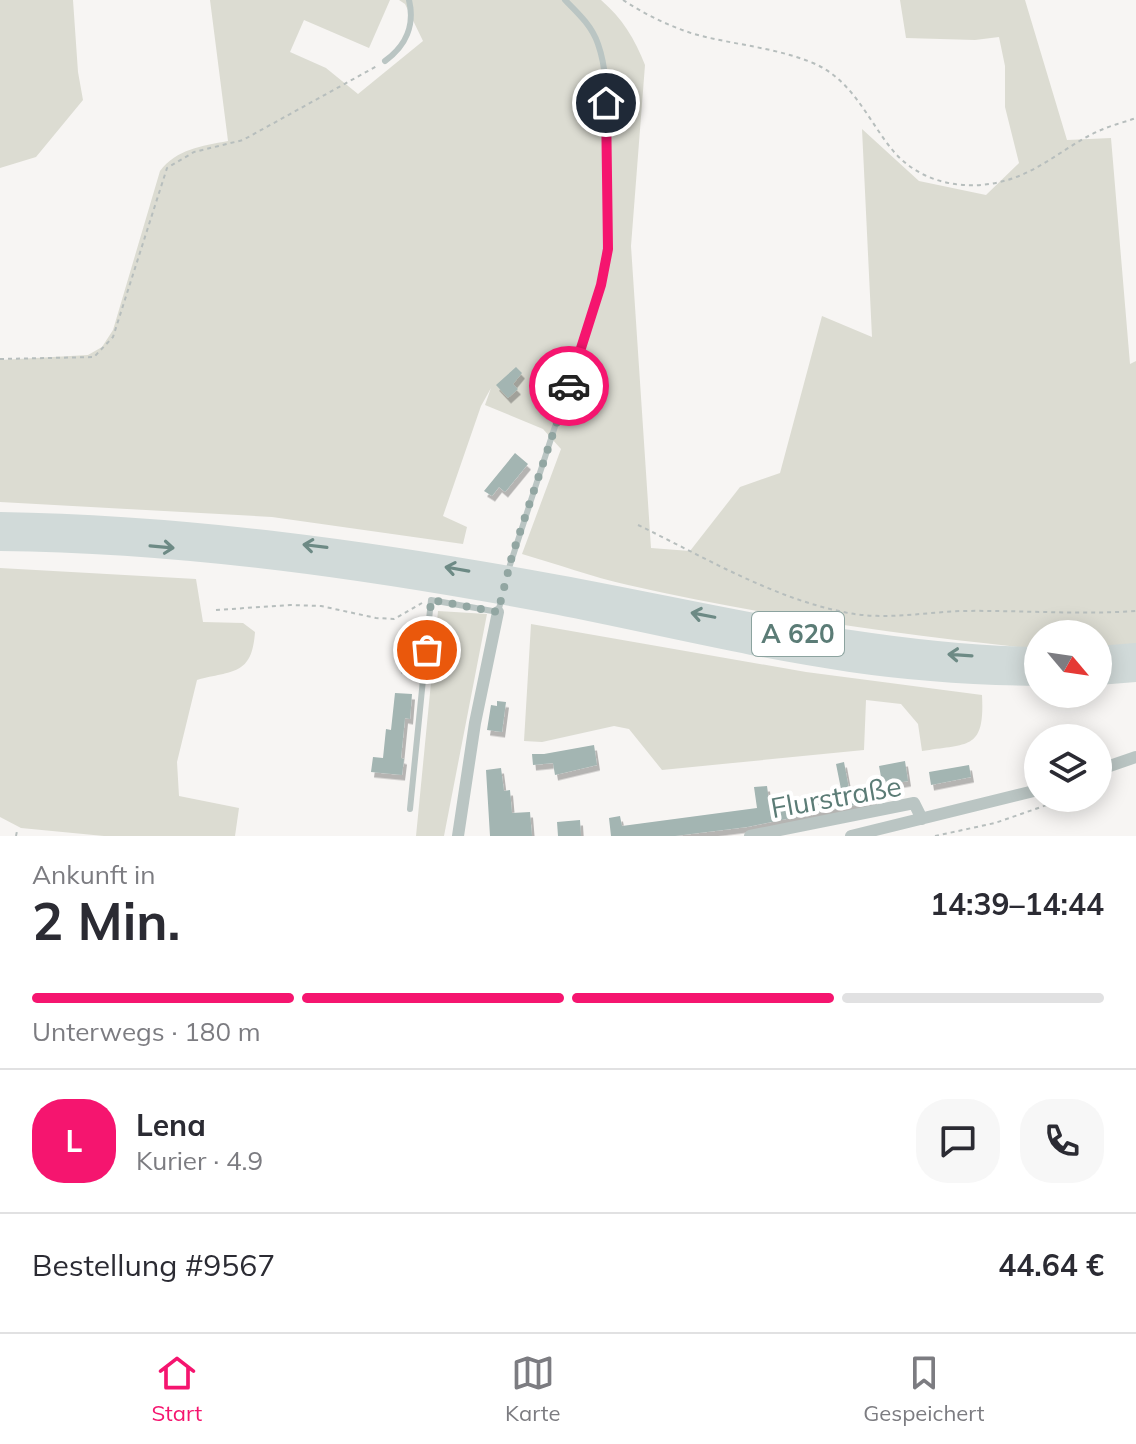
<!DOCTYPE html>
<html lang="de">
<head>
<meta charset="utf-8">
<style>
	body { margin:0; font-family:Mulish,sans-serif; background:#f7f7f7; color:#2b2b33; height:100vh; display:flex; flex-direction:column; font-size:30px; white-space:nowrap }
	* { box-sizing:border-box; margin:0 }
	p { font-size:26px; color:#7c7c81 }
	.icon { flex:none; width:44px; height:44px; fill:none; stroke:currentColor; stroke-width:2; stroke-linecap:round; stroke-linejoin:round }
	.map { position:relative; height:836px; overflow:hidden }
	.panel { display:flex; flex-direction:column; background:#fff; flex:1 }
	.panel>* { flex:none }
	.needle { width:52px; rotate:119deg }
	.tools { position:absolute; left:1024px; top:620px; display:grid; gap:16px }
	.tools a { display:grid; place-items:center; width:88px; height:88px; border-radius:50%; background:#fff; box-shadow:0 4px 20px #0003; font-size:40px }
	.pin { position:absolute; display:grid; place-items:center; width:68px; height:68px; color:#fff; margin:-34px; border:4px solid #fff; border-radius:50%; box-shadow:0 2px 8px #0007 }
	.courier { position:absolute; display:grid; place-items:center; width:80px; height:80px; margin:-40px; border:6px solid #f5156f; border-radius:50%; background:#fff; color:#222; box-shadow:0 2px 10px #0007 }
	.head em { font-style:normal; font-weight:700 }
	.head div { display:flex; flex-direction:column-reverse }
	.head { display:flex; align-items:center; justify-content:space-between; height:136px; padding:0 32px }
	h1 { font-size:52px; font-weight:700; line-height:60px }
	.bar { display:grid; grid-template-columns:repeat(4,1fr); gap:12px 8px; align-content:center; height:96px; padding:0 32px }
	.bar i { height:10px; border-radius:6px; background:#e1e1e2 }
	.bar .current { background:#f5156f }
	.bar p { grid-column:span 4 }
	.line { display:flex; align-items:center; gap:20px; padding:0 32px; border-top:2px solid #e1e1e2 }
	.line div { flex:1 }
	.round { display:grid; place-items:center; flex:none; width:84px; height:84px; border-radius:32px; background:#f7f7f7 }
	.menu { display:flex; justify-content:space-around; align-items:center; height:112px; border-top:2px solid #e1e1e2; background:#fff; font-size:22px; color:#7c7c81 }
	.menu a { display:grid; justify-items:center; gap:4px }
	.menu .current { color:#f5156f }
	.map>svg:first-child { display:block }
</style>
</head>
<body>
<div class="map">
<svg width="1136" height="836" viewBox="0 0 1136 836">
	<defs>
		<filter id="shadow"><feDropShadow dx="3" dy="5.5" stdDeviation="0" flood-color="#0004"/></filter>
	</defs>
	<rect width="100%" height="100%" fill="#f7f5f3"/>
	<path fill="#dcdcd2" d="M0,0H73L78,72L83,100L36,157L0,168Z
		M210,0H390L369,48L304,20L290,52L326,68L358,94L423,41L405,4L399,0H601C622,18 635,39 645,65L631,246L651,548L690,551L740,487L780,473L822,316L872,337L862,129L919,181L986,195L1019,163L1005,107V66L999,37L975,40L906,38L900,0H1025L1067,140L1111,138L1130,364L1136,361V646L1098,648V634H1038V648H1028C893,634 760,615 628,585C592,577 557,564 522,554L561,449L543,429L485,405L491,388L481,406L443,516L467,527L463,544L272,517L0,502V360L88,355L102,347L113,330L160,171C177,149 201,146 228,141Z
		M0,568L196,579L203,622L243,623L255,632C252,676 233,670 197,680L177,762L179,796L239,808L235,836H104L21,828L0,817Z
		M438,611L487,614L444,836H416Z
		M531,624L806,672L982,695C985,751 968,743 922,751L918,724L901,704L866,700L864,750L662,770L629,729L614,726L542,742L524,741Z"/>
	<path fill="#a3b5b2" filter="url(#shadow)" d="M516,367L522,373L513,384L518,389L508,398L496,385Z
		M515,453L528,464L505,492L499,487L492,496L484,491Z
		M400,649L417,650L415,669L398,668Z
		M395,693L412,694L410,719L405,718L401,758L404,759L402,775L371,772L373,757L383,758L386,729L391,730Z
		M497,701L506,702L502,732L487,730L491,705L497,706Z
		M594,745L597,765L555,775L553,763L533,765L532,754H544Z
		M905,761L908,781L891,784V781L882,782L879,766Z
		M844,762L849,789L871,785L874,801L747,827L675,836H611L609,818L620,816L622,826L757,808L754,787L767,786L770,808L810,802L809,799L842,794L836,764Z
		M969,765L971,777L931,785L929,772Z
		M501,768L504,791L510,790L512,813L530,812L532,836H490L486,770Z
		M580,820L581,836H558L557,822Z"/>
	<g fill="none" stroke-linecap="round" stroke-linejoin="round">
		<path stroke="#b7bebd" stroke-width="2" stroke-dasharray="4 4" stroke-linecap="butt" d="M623,0C646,15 669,26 694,34C734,45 774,47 813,63C851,79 866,116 890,147C922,189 981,195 1028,172C1053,160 1075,141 1101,130C1112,125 1125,122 1136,118
			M0,359L94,357L113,337L167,168L194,152L243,140L377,66
			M638,525C702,556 769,596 839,611C879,621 919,613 960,611C1019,610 1076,615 1136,611
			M216,610L290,605L321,606L376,618L394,619L422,603
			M16,836L17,831
			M935,836L995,823L1067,798"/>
		<path stroke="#bac5c3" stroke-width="6" d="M385,61C406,46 415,25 409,0
			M508,571L601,285C610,237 607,192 607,143C606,110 609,75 598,44C592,26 578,13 565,0
			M410,809L431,600L498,612L502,597"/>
		<path stroke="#bac5c3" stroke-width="12" d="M1098,770L1136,757
			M458,836L475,723L498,612
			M750,836L914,803L922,819
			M851,836L1038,790"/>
		<path stroke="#d1dad9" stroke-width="22" d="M0,523C189,526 374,552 559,586C722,616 871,655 1038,658
			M0,540C188,542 374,569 559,604C656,623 753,647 851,661C913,670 975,674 1038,675
			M1098,657L1136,654
			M1098,674L1136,671"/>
	</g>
	<defs><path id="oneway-shaft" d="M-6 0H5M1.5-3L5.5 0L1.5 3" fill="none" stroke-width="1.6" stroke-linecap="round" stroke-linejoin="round" transform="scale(2)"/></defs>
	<g stroke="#6d8a85">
		<use href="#oneway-shaft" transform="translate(315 546) rotate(-173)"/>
		<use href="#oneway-shaft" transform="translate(162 547) rotate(5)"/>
		<use href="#oneway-shaft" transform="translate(457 569) rotate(-170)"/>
		<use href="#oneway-shaft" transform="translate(703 615) rotate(-169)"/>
		<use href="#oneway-shaft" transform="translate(960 655) rotate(-176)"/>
	</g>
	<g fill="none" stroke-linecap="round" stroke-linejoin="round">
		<path stroke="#92a6a2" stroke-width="8" stroke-dasharray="0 14.4" d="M427,650L431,600L498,612L512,556L569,386"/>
		<path stroke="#f5156f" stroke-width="10" d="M569,386L601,285L608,249L606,103"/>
	</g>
	<g text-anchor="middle" stroke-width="8" stroke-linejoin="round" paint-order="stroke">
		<rect fill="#fff" stroke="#8ca39f" stroke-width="2" x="752" y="612" width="92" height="44" rx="6"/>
		<g font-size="26" font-weight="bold" fill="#5b7c76">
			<text x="798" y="643">A 620</text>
		</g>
		<g font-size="28" fill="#5b7c76" stroke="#fff">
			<text transform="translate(836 797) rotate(-10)" y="10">Flurstraße</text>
		</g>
	</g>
</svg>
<div class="tools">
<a><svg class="needle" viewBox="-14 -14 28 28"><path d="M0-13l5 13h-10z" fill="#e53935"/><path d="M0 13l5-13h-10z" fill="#7c7c81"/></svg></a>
<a><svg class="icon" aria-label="layers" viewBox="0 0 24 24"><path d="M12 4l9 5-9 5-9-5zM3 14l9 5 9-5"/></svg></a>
</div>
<div class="pin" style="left:427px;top:650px;background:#ea580c"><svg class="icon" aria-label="bag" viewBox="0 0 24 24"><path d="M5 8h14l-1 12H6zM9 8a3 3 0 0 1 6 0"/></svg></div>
<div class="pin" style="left:606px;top:103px;background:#1f2937"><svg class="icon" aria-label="home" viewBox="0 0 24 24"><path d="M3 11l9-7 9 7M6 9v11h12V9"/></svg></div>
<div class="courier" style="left:569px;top:386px"><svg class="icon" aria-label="car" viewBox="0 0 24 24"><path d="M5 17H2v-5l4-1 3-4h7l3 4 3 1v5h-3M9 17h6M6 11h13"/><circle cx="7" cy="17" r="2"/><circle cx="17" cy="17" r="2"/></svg></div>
</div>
<section class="panel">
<div class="head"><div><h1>2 Min.</h1><p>Ankunft in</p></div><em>14:39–14:44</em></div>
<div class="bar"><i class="current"></i><i class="current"></i><i class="current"></i><i></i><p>Unterwegs · 180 m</p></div>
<div class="line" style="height:144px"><b class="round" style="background:#f5156f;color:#fff">L</b><div><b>Lena</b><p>Kurier · 4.9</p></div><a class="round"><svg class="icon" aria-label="chat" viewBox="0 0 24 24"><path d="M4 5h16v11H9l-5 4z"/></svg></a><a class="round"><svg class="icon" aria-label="phone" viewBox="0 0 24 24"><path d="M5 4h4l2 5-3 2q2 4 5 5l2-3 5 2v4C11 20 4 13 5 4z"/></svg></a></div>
<div class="line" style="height:104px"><div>Bestellung #9567</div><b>44.64 €</b></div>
</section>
<nav class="menu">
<a class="current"><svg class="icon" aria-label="home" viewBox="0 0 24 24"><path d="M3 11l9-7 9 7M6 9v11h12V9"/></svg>Start</a>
<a><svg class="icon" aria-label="map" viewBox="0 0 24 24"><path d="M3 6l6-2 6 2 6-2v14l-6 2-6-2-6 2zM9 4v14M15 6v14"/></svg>Karte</a>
<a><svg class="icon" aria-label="saved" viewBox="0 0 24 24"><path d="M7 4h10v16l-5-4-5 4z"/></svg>Gespeichert</a>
</nav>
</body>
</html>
